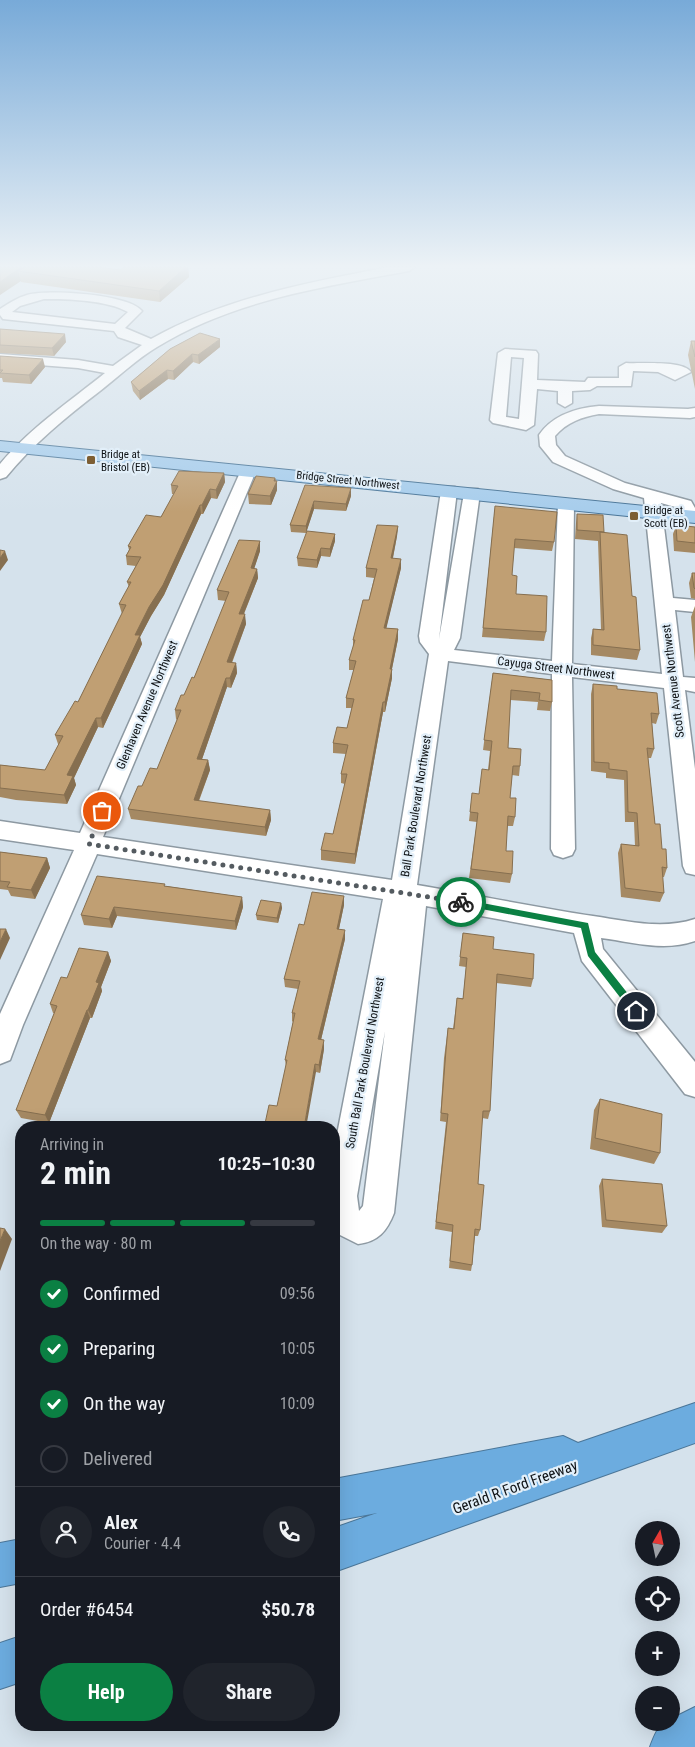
<!DOCTYPE html>
<html lang="en">
<head>
<meta charset="utf-8">
<style>
	body { margin:0; font-family:"Roboto Condensed",sans-serif; background:#20242c; color:#f1f3f6; height:100vh; display:flex; flex-direction:column; font-size:19px; white-space:nowrap }
	* { box-sizing:border-box; margin:0 }
	p { font-size:16px; color:#9ea1a6 }
	.icon { flex:none; width:28px; height:28px; fill:none; stroke:currentColor; stroke-width:2; stroke-linecap:round; stroke-linejoin:round }
	.map { position:relative; flex:1; overflow:hidden }
	.drawer { position:absolute; left:15px; top:1121px; width:325px; height:610px; display:flex; flex-direction:column; background:#171b24; border-radius:20px; box-shadow:0 5px 20px #0002 }
	.drawer>* { flex:none }
	.needle { width:32px; rotate:9deg }
	.fabs { position:absolute; left:635px; top:1521px; display:grid; gap:10px }
	.fabs a { display:grid; place-items:center; width:45px; height:45px; border-radius:50%; background:#171b24; box-shadow:0 5px 20px #0002; font-size:25px }
	.pin { position:absolute; display:grid; place-items:center; width:42px; height:42px; color:#fff; margin:-21px; border:2px solid #fff; border-radius:50%; box-shadow:0 1px 5px #0007 }
	.courier { position:absolute; display:grid; place-items:center; width:50px; height:50px; margin:-25px; border:4px solid #0b8043; border-radius:50%; background:#fff; color:#222; box-shadow:0 1px 6px #0007 }
	.head em { font-style:normal; font-weight:700 }
	.head div { display:flex; flex-direction:column-reverse }
	.head { display:flex; align-items:center; justify-content:space-between; height:85px; padding:0 25px }
	h1 { font-size:32px; font-weight:700; line-height:38px }
	.bar { display:grid; grid-template-columns:repeat(4,1fr); gap:8px 5px; align-content:center; height:60px; padding:0 25px }
	.bar i { height:6px; border-radius:4px; background:#363941 }
	.bar .current { background:#0b8043 }
	.bar p { grid-column:span 4 }
	.line { display:flex; align-items:center; gap:12px; padding:0 25px; border-top:1px solid #363941 }
	.line div { flex:1 }
	.round { display:grid; place-items:center; flex:none; width:52px; height:52px; border-radius:26px; background:#20242c }
	ol { padding:0 25px; list-style:none }
	li { display:flex; align-items:center; gap:15px; height:55px }
	li p { margin-inline-start:auto }
	li .icon { padding:5px; border-radius:50%; background:#0b8043; color:#fff; stroke-width:4 }
	li:last-child { color:#9ea1a6 }
	li i { width:28px; height:28px; border:2px solid #363941; border-radius:50% }
	.cta { display:flex; gap:10px; margin-top:auto; padding:10px 25px }
	.cta a { flex:1; height:58px; border-radius:30px; background:#0b8043; color:#fff; font-size:20px; font-weight:700; line-height:58px; text-align:center }
	.cta a+a { background:#20242c; color:#f1f3f6 }
	.map>svg:first-child { display:block }
</style>
</head>
<body>
<div class="map">
<svg width="695" height="1747" viewBox="0 0 695 1747">
	<rect width="100%" height="100%" fill="#d5e2ec"/>
	<g fill="none" stroke-linecap="round" stroke-linejoin="round">
		<g stroke="#8d99a2" stroke-width="3">
			<path id="minor" d="M389,267H415L409,271C323,287 233,300 157,347C137,359 119,376 100,391C66,417 33,444 6,477L0,479V464C30,428 69,402 105,373L78,368L0,362V354L78,360L113,366L142,345L118,337L114,331L3,319L0,315V309C9,303 17,298 27,295C49,289 128,294 142,311L125,328L151,339C225,298 306,283 389,267ZM44,299C68,299 107,300 128,312L115,324L12,312L20,306Z
				M505,349L536,351L538,354L537,380L585,382L588,378H619V367L626,363C641,364 682,360 691,372L675,380L658,372L633,371L631,386H597L590,390L572,391V403L565,407L558,403V391L537,389L534,425L526,430L493,423L490,420L498,353ZM511,357L524,358L519,419L506,417Z
				M599,406L688,409L695,408V417L690,418L599,414C582,417 567,422 555,436L556,445L565,456L625,483L691,501L695,508V521H686L679,508L661,503L673,598L695,600V612L675,610L683,677L695,678V692L685,690L695,769V875L686,873L683,866L664,688L572,677L575,849L572,855L563,858L554,855L551,849L552,674L448,661L417,885C476,895 534,907 593,916C627,921 662,930 695,919V941C664,952 632,942 601,938L603,949L695,1062V1097L685,1094L582,961L574,933L426,906L394,1213C387,1231 378,1242 358,1244L334,1232V1150L383,899L97,854L23,1025L10,1060L0,1064V1014L74,850L0,839V821L80,833L242,468H254L256,471L103,837L392,880L429,654L420,642L419,636L441,491L443,487H455L457,491L439,639L464,493L466,489H478L480,493L460,638L454,650L552,661L558,504L560,500H572L574,504L572,664L662,674L644,498L613,489L553,462L540,446L539,435C553,415 576,408 599,406ZM385,1031L363,1206L359,1211L357,1196Z"/>
		</g>
		<g stroke="#4b7698" stroke-width="2">
			<path id="major" d="M0,441L695,511V523L0,451Z"/>
		</g>
		<g stroke="#4b7698" stroke-width="2">
			<path id="highway" d="M695,1403V1443L334,1572V1528L377,1513L334,1521V1479L563,1436L578,1443Z
				M21,1539V1583L0,1587V1543Z
				M21,1636V1682L0,1689V1643Z
				M695,1707V1747H650C654,1737 658,1722 671,1722V1719Z"/>
		</g>
		<use href="#minor" fill="#fff" fill-rule="evenodd"/>
		<use href="#major" fill="#a7cdec" fill-rule="evenodd"/>
		<use href="#highway" fill="#6cacdf" fill-rule="evenodd"/>
	</g>
	<path fill="#a58963" d="M0,267L120,270L124,267H188L189,277L160,302L21,282V281Z
		M0,329L66,342L54,356L0,353Z
		M691,341H695V389L688,355Z
		M220,347L199,364L193,362L174,380L168,379L140,400L133,391L131,382L170,349Z
		M0,356L45,367L31,384L3,382L2,378H0Z
		M224,473L225,482L217,499L211,498L203,514H201L164,595L151,616L140,637L142,644L103,728L98,727L74,778L76,785L67,804L16,800L0,797V765L45,770L59,744H58L55,735L78,702L122,614L119,604L129,587L127,582L136,566L127,565L126,556L129,550L128,546L161,517L174,494H172L171,485Z
		M275,478L276,481H277V490L271,505L249,504L248,494Z
		M305,485L351,496L346,511L314,509L306,533L291,532L290,525Z
		M495,506L554,542L552,551L514,548L512,575L516,594L546,632L544,641L482,637Z
		M577,514L604,532L632,596L640,650L637,660L591,655V638L593,629H601L598,541L575,539L576,523Z
		M676,525L695,527V553L674,551L673,534Z
		M398,526L397,536L393,558L401,568L386,628L398,629V639L392,669V678L385,712H383L355,864L321,860V850L333,834L345,784L341,783V774L346,754L333,753V743L347,728L352,708H346V698L354,670H349V660L353,648V640L369,600L374,578L366,577V568Z
		M335,534V541L330,557L321,556L317,568L298,566L297,558Z
		M260,541V551L254,569H257L258,578L244,614L246,624L232,663H236L237,673L231,688L227,687L202,759L208,760L210,770L199,801L270,810L271,820L266,836L131,819L128,809L142,786L157,769L177,720L176,719L175,710L184,695L194,678L226,601L218,600L217,590Z
		M692,573H695V599L691,598L689,583Z
		M695,606V662L691,617Z
		M493,673L552,680V702L550,711L537,710L538,702L510,700L508,748L520,766L519,776L512,775L510,798L515,817L513,826H507L506,851L512,874L510,883L469,878L477,822L469,821L471,803L479,794L488,770L490,751L483,750Z
		M593,684L617,689L659,714L656,724L652,723L654,749L651,758H648L655,824L667,868L664,877H662L664,893L660,902L621,897L618,853L621,844L635,846L634,822H625L624,780L606,778V773L591,771V694Z
		M0,852L47,858L50,868L35,899L11,896L8,890L0,889Z
		M166,886L242,897L243,907L236,930L117,916L112,928L84,925L81,915Z
		M344,896V905L339,929L345,939L321,1040L324,1049L320,1073L316,1072L277,1106L286,1066L285,1060L293,1022L292,1021V1013L298,989L285,987L284,979L304,925Z
		M281,903L282,908L278,923L257,920L256,915Z
		M463,933L493,949L533,979L531,987L496,983L490,1111L488,1119L482,1118L478,1184L480,1230L478,1236H475L472,1265L471,1271L449,1268L452,1232L435,1229L446,1122L440,1121L444,1058L448,1028L453,1029L457,998H463L466,967L459,966Z
		M108,952L111,961L101,987L102,991L92,1018H90L49,1123L21,1118L16,1110L54,1013H53L50,1004L67,978Z
		M600,1099L660,1153L654,1164L590,1149L594,1110Z
		M602,1179L667,1226L662,1233L602,1227L599,1186Z"/>
	<path fill="#866f50" d="M21,267H35L18,271L21,281L0,295V282Z
		M186,267H188L189,277L160,302L159,291Z
		M65,334L66,342L54,356L52,348Z
		M220,339V347L199,364L198,355Z
		M192,354L193,362L174,380L173,371Z
		M43,359L45,367L31,384L29,375Z
		M167,370L168,379L140,400L139,391Z
		M224,473L225,482L217,499L216,490Z
		M275,478L276,483L277,481V490L271,505L270,496Z
		M351,488V496L346,511V504Z
		M210,489L211,498L203,514L202,505Z
		M314,501V509L306,533V526Z
		M200,505L201,514L164,595L151,616L140,637L142,644L103,728L101,718L135,635Z
		M398,526L397,536L391,567V558Z
		M335,534V541L330,557V549Z
		M260,541V551L251,578V568Z
		M321,548V556L317,568V560Z
		M5,551L8,560L0,571V558Z
		M401,559V568L384,638V628Z
		M257,569L258,578L240,623L239,614Z
		M245,614L246,624L228,672L227,662Z
		M398,629V639L390,678V669Z
		M236,663L237,673L231,688L230,678Z
		M392,669V678L385,712V702Z
		M226,678L227,687L199,768L197,759Z
		M383,702V712L355,864V854Z
		M96,718L98,727L74,778L76,785L67,804L64,795L67,775Z
		M208,760L210,770L195,810L194,800Z
		M270,810L271,820L266,836L265,827Z
		M47,858L50,868L35,899L31,890Z
		M344,896V905L337,938V929Z
		M242,897L243,907L236,930L235,921Z
		M281,903L282,908L278,923L277,918Z
		M114,907L117,916L112,928L109,919Z
		M6,929L10,938L0,960V942Z
		M345,930V939L319,1048L318,1039Z
		M108,952L111,961L101,987L102,991L92,1018L88,1010L96,982Z
		M87,1010L90,1018L49,1123L45,1115Z
		M324,1040V1049L320,1073L319,1065Z
		M315,1064L316,1072L306,1128H304Z
		M5,1229L12,1239L0,1271V1241Z"/>
	<path fill="#c09f73" stroke="#866f50" d="M0,267H21L0,282Z
		M25,267H98L120,270L124,267H186L159,291L18,271Z
		M0,329L65,334L52,348L0,345Z
		M200,333L220,339L198,355L192,354L173,371L167,370L139,391L131,382L170,349Z
		M691,341H695V357Z
		M0,356L43,359L29,375L0,373L3,370H0Z
		M179,471L224,473L216,490L210,489L202,505H200L163,585L149,607L135,635H140L101,718H96L67,775L73,776L64,795L0,788V765L45,770L63,736L55,735L75,701L78,702L126,605L119,604L131,582H127L141,557L126,556L131,547L128,546L146,515L161,517L178,486L171,485Z
		M256,476L275,478L274,481H277L270,496L248,494Z
		M305,485L351,488L346,504L314,501L306,526L290,525Z
		M495,506L557,512L554,542L515,539L512,575L517,576L516,594L547,596L546,632L483,628Z
		M577,514L603,515L604,532L577,530Z
		M377,525L398,526L391,558L401,559L384,628L398,629L390,669H392L385,702H383L355,854L321,850L325,833L333,834L347,774H341L348,745L333,743L337,727L347,728L354,699L346,698L356,661L349,660L355,640H353L363,600H369L377,569L366,568Z
		M676,525L695,527V543L677,541Z
		M307,531L335,534L330,549L321,548L317,560L297,558Z
		M600,532L627,535L632,596L636,597L640,650L593,645V629L604,630Z
		M239,540L260,541L251,568L257,569L239,614H245L227,662L236,663L230,678H226L197,759L208,760L194,800L270,810L265,827L128,809L138,786H142L150,768L157,769L181,710H175L181,695H184L192,677L194,678L229,592L217,590Z
		M0,550L5,551L0,558Z
		M692,573H695V589L694,588Z
		M493,673L552,680V702L539,700L540,693L511,690L508,748L521,749L520,766H513L510,798H516L515,817L508,816L506,851H513L512,874L471,869L478,813L470,812L472,793L479,794L482,769L489,770L492,741L484,740Z
		M593,684L617,686V689L657,693L659,714L651,713L654,749L647,748L655,824H660L662,849H666L667,868L662,867L664,893L625,888L621,844L639,846L637,813L628,812L627,771L609,769V763L594,762Z
		M0,852L47,858L31,890L7,887L10,882L0,881Z
		M97,876L165,884L164,886L242,897L235,921L114,907L109,919L81,915Z
		M312,892L344,896L337,929L345,930L318,1039L324,1040L319,1065L315,1064L304,1128H264L269,1105L277,1106L287,1060H285L295,1013H292L300,981L284,979L299,924L304,925Z
		M261,900L281,903L277,918L256,915Z
		M0,929H6L0,942Z
		M463,933L494,937L493,949L534,954L533,979L497,974L490,1111H483L478,1184L484,1185L480,1230L475,1229L472,1265L450,1261L453,1225L436,1222L448,1114L441,1113L446,1050L448,1028L454,1029L457,998L463,999L467,958L460,957Z
		M79,948L108,952L96,982L99,983L88,1010H87L45,1115L16,1110L57,1006L50,1004L61,977L67,978Z
		M600,1099L662,1114L660,1153L595,1138Z
		M602,1179L662,1184L667,1226L606,1220Z
		M0,1228L5,1229L0,1241Z"/>
	<linearGradient id="sky" x2="0" y2="1"><stop stop-color="#78aad8"/><stop offset="0.52" stop-color="#ecf2f6"/><stop offset="1" stop-color="#ecf2f6" stop-opacity="0"/></linearGradient>
	<rect width="695" height="512" fill="url(#sky)"/>
	<path fill="#0b8043" d="M461,899L588,923L595,952L640,1009V1014H633L588,956L581,928L461,905L457,902Z"/>
	<g fill="none" stroke-linecap="round" stroke-linejoin="round">
		<path stroke="#545b60" stroke-width="5" stroke-dasharray="0 9" d="M102,811L89,844L461,902"/>
	</g>
	<g fill="#7d5e33" stroke="#e2eff9" stroke-width="2">
		<rect x="86" y="455" width="10" height="10" rx="2.5"/>
		<rect x="629" y="511" width="10" height="10" rx="2.5"/>
	</g>
	<g text-anchor="middle" stroke-width="4.5" stroke-linejoin="round" paint-order="stroke">
		<g font-size="11" fill="#0e1215" stroke="#e2eff9" text-anchor="start">
			<text x="101" y="458">Bridge at<tspan x="101" dy="13">Bristol (EB)</tspan></text>
			<text x="644" y="514">Bridge at<tspan x="644" dy="13">Scott (EB)</tspan></text>
		</g>
		<g font-size="11" fill="#0e1215" stroke="#e2eff9">
			<text transform="translate(348 480) rotate(6)" y="4">Bridge Street Northwest</text>
		</g>
		<g font-size="12" fill="#0e1215" stroke="#e2eff9">
			<text transform="translate(556 668) rotate(7)" y="4">Cayuga Street Northwest</text>
			<text transform="translate(673 681) rotate(-97)" y="4">Scott Avenue Northwest</text>
			<text transform="translate(147 705) rotate(-67)" y="4">Glenhaven Avenue Northwest</text>
			<text transform="translate(416 806) rotate(-81)" y="4">Ball Park Boulevard Northwest</text>
			<text transform="translate(365 1063) rotate(-80)" y="4">South Ball Park Boulevard Northwest</text>
		</g>
		<g font-size="15" fill="#0e1215" stroke="#e2eff9">
			<text transform="translate(515 1487) rotate(-20)" y="5">Gerald R Ford Freeway</text>
		</g>
	</g>
</svg>
<div class="fabs">
<a><svg class="needle" viewBox="-14 -14 28 28"><path d="M0-13l5 13h-10z" fill="#e53935"/><path d="M0 13l5-13h-10z" fill="#9ea1a6"/></svg></a>
<a><svg class="icon" aria-label="locate" viewBox="0 0 24 24"><circle cx="12" cy="12" r="6"/><path d="M12 2v4M12 18v4M2 12h4M18 12h4"/></svg></a>
<a>+</a>
<a>−</a>
</div>
<div class="pin" style="left:102px;top:811px;background:#ea580c"><svg class="icon" aria-label="bag" viewBox="0 0 24 24"><path d="M5 8h14l-1 12H6zM9 8a3 3 0 0 1 6 0"/></svg></div>
<div class="pin" style="left:636px;top:1011px;background:#1f2937"><svg class="icon" aria-label="home" viewBox="0 0 24 24"><path d="M3 11l9-7 9 7M6 9v11h12V9"/></svg></div>
<div class="courier" style="left:461px;top:902px"><svg class="icon" aria-label="bike" viewBox="0 0 24 24"><circle cx="6" cy="16" r="4"/><circle cx="18" cy="16" r="4"/><path d="M6 16l4-8h5l3 8M10 8l3 8H6M13 5h3"/></svg></div>
<section class="drawer">
<div class="head"><div><h1>2 min</h1><p>Arriving in</p></div><em>10:25–10:30</em></div>
<div class="bar"><i class="current"></i><i class="current"></i><i class="current"></i><i></i><p>On the way · 80 m</p></div>
<ol>
<li><svg class="icon" aria-label="check" viewBox="0 0 24 24"><path d="M5 12l5 5 9-10"/></svg>Confirmed<p>09:56</p></li>
<li><svg class="icon" aria-label="check" viewBox="0 0 24 24"><path d="M5 12l5 5 9-10"/></svg>Preparing<p>10:05</p></li>
<li><svg class="icon" aria-label="check" viewBox="0 0 24 24"><path d="M5 12l5 5 9-10"/></svg>On the way<p>10:09</p></li>
<li><i></i>Delivered</li>
</ol>
<div class="line" style="height:90px"><a class="round"><svg class="icon" aria-label="person" viewBox="0 0 24 24"><circle cx="12" cy="8" r="4"/><path d="M4 21q1-7 8-7t8 7"/></svg></a><div><b>Alex</b><p>Courier · 4.4</p></div><a class="round"><svg class="icon" aria-label="phone" viewBox="0 0 24 24"><path d="M5 4h4l2 5-3 2q2 4 5 5l2-3 5 2v4C11 20 4 13 5 4z"/></svg></a></div>
<div class="line" style="height:65px"><div>Order #6454</div><b>$50.78</b></div>
<div class="cta"><a>Help</a><a>Share</a></div>
</section>
</div>
</body>
</html>
